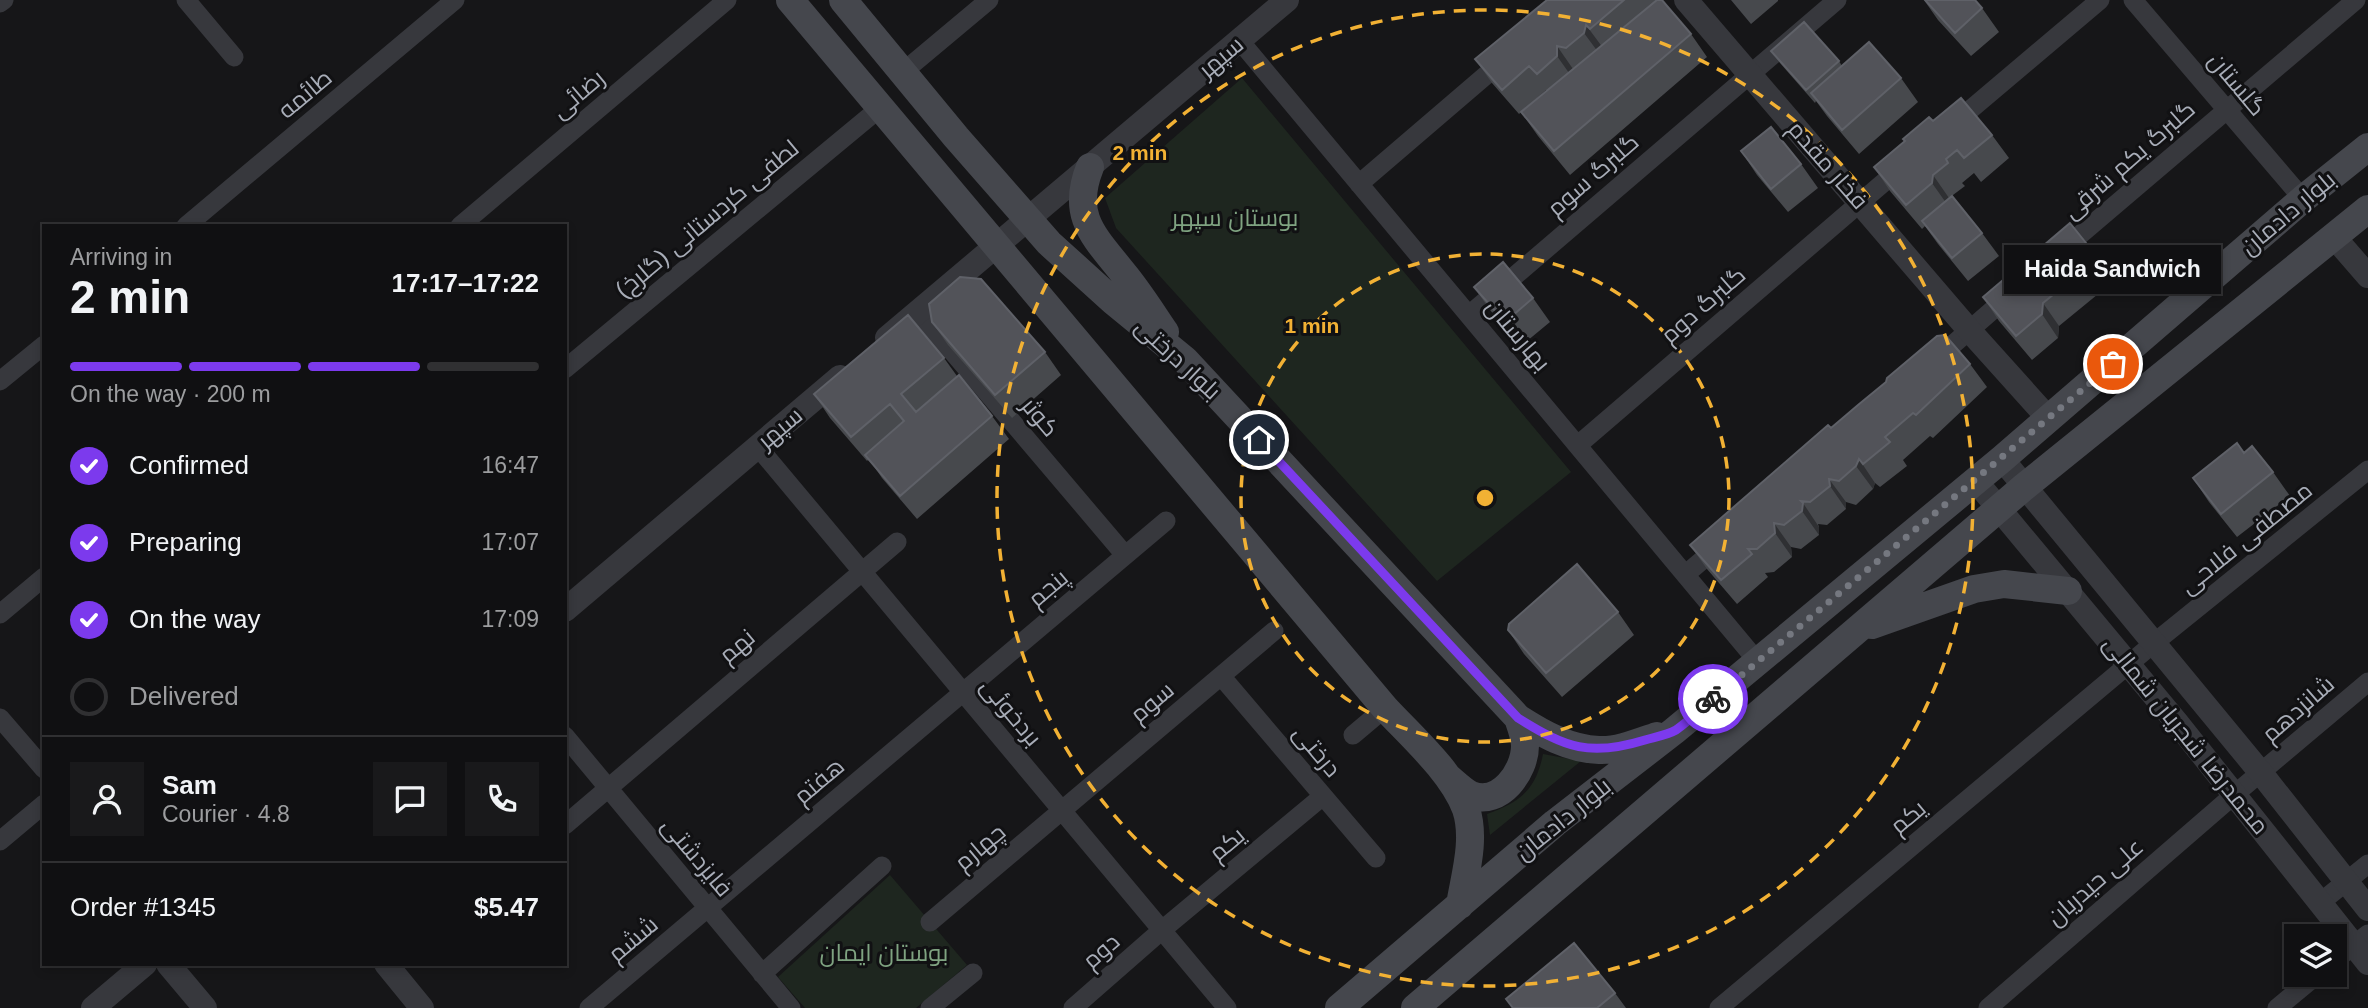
<!DOCTYPE html>
<html lang="en">
<head>
<meta charset="utf-8">
<style>
	body { margin:0; font-family:Helvetica,Cairo,sans-serif; background:#19191b; color:#f1f3f6; height:100vh; display:flex; flex-direction:column; font-size:26px; white-space:nowrap }
	* { box-sizing:border-box; margin:0 }
	p { font-size:23px; color:#9c9d9f }
	.icon { flex:none; width:38px; height:38px; fill:none; stroke:currentColor; stroke-width:2; stroke-linecap:round; stroke-linejoin:round }
	.map { position:relative; flex:1; overflow:hidden }
	.panel { position:absolute; left:42px; top:224px; width:525px; height:742px; display:flex; flex-direction:column; background:#101012; border-radius:0px; box-shadow:0 4px 10px #0003,0 0 0 2px #303032 }
	.panel>* { flex:none }
	.buttons { position:absolute; left:2284px; top:924px; display:grid; gap:14px }
	.buttons a { display:grid; place-items:center; width:63px; height:63px; border-radius:0px; background:#101012; box-shadow:0 4px 10px #0003,0 0 0 2px #303032; font-size:35px }
	.pin { position:absolute; display:grid; place-items:center; width:60px; height:60px; color:#fff; margin:-30px; border:4px solid #fff; border-radius:50%; box-shadow:0 2px 7px #0007 }
	.courier { position:absolute; display:grid; place-items:center; width:70px; height:70px; margin:-35px; border:5px solid #7c3aed; border-radius:50%; background:#fff; color:#222; box-shadow:0 2px 9px #0007 }
	.bubble { position:absolute; height:49px; border-radius:0px; background:#101012; box-shadow:0 4px 10px #0003,0 0 0 2px #303032; font-size:23px; font-weight:700; line-height:49px; text-align:center }
	.summary em { font-style:normal; font-weight:700 }
	.summary div { display:flex; flex-direction:column-reverse }
	.summary { display:flex; align-items:center; justify-content:space-between; height:119px; padding:0 28px }
	h1 { font-size:46px; font-weight:700; line-height:52px }
	.bar { display:grid; grid-template-columns:repeat(4,1fr); gap:10px 7px; align-content:center; height:84px; padding:0 28px }
	.bar i { height:9px; border-radius:5px; background:#303032 }
	.bar .on { background:#7c3aed }
	.bar p { grid-column:span 4 }
	.line { display:flex; align-items:center; gap:18px; padding:0 28px; border-top:2px solid #303032 }
	.line div { flex:1 }
	.round { display:grid; place-items:center; flex:none; width:74px; height:74px; border-radius:0px; background:#19191b }
	ol { padding:0 28px; list-style:none }
	li { display:flex; align-items:center; gap:21px; height:77px }
	li p { margin-inline-start:auto }
	li .icon { padding:7px; border-radius:50%; background:#7c3aed; color:#fff; stroke-width:4 }
	li:last-child { color:#9c9d9f }
	li i { width:38px; height:38px; border:4px solid #303032; border-radius:50% }
	.map>svg:first-child { display:block }
</style>
</head>
<body>
<div class="map">
<svg width="2368" height="1008" viewBox="0 0 2368 1008">
	<rect width="100%" height="100%" fill="#161618"/>
	<path fill="#1e261f" d="M1242,78L1571,472L1437,581L1116,228L1105,198Z
		M1543,754L1581,761L1490,835L1487,814C1520,802 1536,790 1543,754Z
		M890,875L967,965L916,1008H805L778,977Z"/>
	<g fill="none" stroke-linecap="round" stroke-linejoin="round">
		<path stroke="#37383d" stroke-width="19" d="M186,0L234,57
			M2133,0L2303,199
			M0,3L4,0
			M1240,41L1758,662
			M903,72L989,0
			M1951,126L2100,0
			M1359,184L1506,58
			M186,226L455,0
			M460,226L727,0
			M2061,251L2356,0
			M918,311L1125,555
			M1469,315L1837,0
			M1934,361L2011,294
			M565,369L881,107
			M0,381L44,345
			M1578,445L1904,165
			M758,447L1227,1008
			M1686,574L1720,545
			M0,614L44,577
			M1221,676L1376,858
			M0,718L44,769
			M1353,735L1385,708
			M565,736L791,1008
			M565,825L897,542
			M0,841L44,804
			M2321,902L2368,864
			M930,922L1274,631
			M2334,961L2368,934
			M762,974L882,866
			M589,1008L1166,521
			M930,1008L973,973
			M1073,1008L1162,930L1323,796
			M1719,1008L2154,643L2368,470
			M1988,1008L2235,794L2368,682
			M2277,1008L2317,975"/>
		<path stroke="#37383d" stroke-width="24" d="M1686,0L1969,330L2049,419
			M2334,237L2368,276
			M887,338L1287,0
			M2002,459L2261,773L2368,909
			M1975,480L2178,724L2368,963
			M565,610L840,377
			M168,964L205,1008
			M386,964L422,1008
			M93,1008L145,964"/>
		<path stroke="#45474d" stroke-width="28" d="M790,0L1385,708C1411,736 1452,772 1466,809C1476,839 1465,875 1460,905
			M843,0L956,137L1049,243L1113,301L1185,360L1518,718C1543,734 1569,749 1599,750C1618,751 1639,742 1657,736
			M1090,167C1070,217 1095,237 1124,274C1139,292 1152,313 1165,332
			M1872,625L1974,589L2004,584L2068,591
			M1449,778C1455,783 1463,791 1471,795C1500,807 1525,771 1525,746C1525,737 1521,727 1518,718
			M1339,1008L1555,823L1674,731L2002,459L2303,199L2368,147
			M1415,1008L2024,487L2368,209"/>
	</g>
	<path fill="#47494d" d="M1547,0H1662L1691,34L1707,57L1570,175L1538,136L1521,112L1547,91L1546,90L1519,114L1492,83L1475,59Z
		M1731,0H1778V1L1751,24Z
		M1924,0L1982,8L1999,32L1971,56L1938,20Z
		M1771,51L1839,61L1842,66L1901,78L1918,102L1859,154L1827,116L1816,101L1815,103L1780,63Z
		M1933,121L1992,135L2009,158L1981,182L1974,173L1962,183L1965,186L1949,198L1982,233L1999,256L1968,281L1938,244L1925,226L1922,229L1890,191L1874,167Z
		M1741,151L1801,164L1818,188L1788,212L1757,175Z
		M2098,258L2114,281L2059,326L2058,338L2032,360L1999,321L1983,297Z
		M1474,287L1533,298L1550,322L1521,346L1490,310Z
		M932,322L1045,352L1061,375L1012,418L948,345Z
		M944,358L957,376L992,416L1009,439L917,519L882,478L869,459L867,461L830,418L814,394Z
		M1970,364L1987,387L1933,438L1930,436L1903,460L1907,466L1880,487L1875,483L1873,489L1856,505L1846,502V509L1827,525L1818,524L1819,527V535L1801,549L1791,547L1792,557L1774,572L1765,573L1768,577L1737,604L1707,569L1690,545L1831,428Z
		M2244,453L2273,472L2290,496L2237,537L2209,502L2193,478Z
		M1618,612L1634,635L1562,697L1524,654L1508,630Z
		M1615,993L1626,1008H1512L1506,999Z"/>
	<path fill="#2f3033" d="M1586,25L1603,48L1601,56L1584,33Z
		M1557,46L1573,69L1574,80L1557,56Z
		M1933,175L1949,198V207L1932,183Z
		M2043,303L2059,326L2058,338L2042,314Z
		M1859,459L1875,483L1873,489L1856,466Z
		M1829,479L1846,502V509L1830,486Z
		M1803,503L1819,527V535L1802,511Z
		M1774,523L1791,547L1792,557L1775,533Z"/>
	<path fill="#525359" stroke="#5f6168" stroke-width="2" d="M1547,0H1624L1590,29L1586,25L1584,33L1566,48L1557,46V56L1537,74L1529,66L1502,90L1475,59Z
		M1657,0H1662L1691,34L1554,151L1521,112Z
		M1925,0H1975L1982,8L1955,33Z
		M1804,22L1839,61L1806,90L1771,51Z
		M1869,42L1901,78L1842,130L1811,93Z
		M1961,98L1992,135L1964,158L1957,150L1946,159L1948,163L1933,175L1932,183L1906,205L1874,167L1905,141L1903,139L1929,117L1933,121Z
		M1771,127L1801,164L1771,189L1741,151Z
		M1952,196L1982,233L1952,258L1922,221Z
		M2070,223L2098,258L2043,303L2042,314L2016,336L1983,297Z
		M1503,262L1533,298L1505,322L1474,287Z
		M960,277L981,279L1045,352L995,395L932,322L929,304Z
		M908,315L944,358L901,394L916,412L959,375L992,416L900,496L865,455L904,421L890,404L851,437L814,394Z
		M1945,335L1970,364L1916,415L1913,413L1885,437L1890,442L1863,464L1859,459L1856,466L1839,481L1829,479L1830,486L1810,502L1801,501L1803,503L1802,511L1784,525L1774,523L1775,533L1757,549H1748L1752,554L1721,580L1690,545L1828,425L1831,428L1858,405L1886,382L1887,378L1937,336Z
		M2237,443L2244,453L2252,446L2273,472L2221,514L2193,478Z
		M1577,564L1618,612L1546,673L1508,630L1509,624Z
		M1574,943L1615,993L1597,1008H1513L1506,999Z"/>
	<g fill="none" stroke-linecap="round" stroke-linejoin="round">
		<path stroke="#757880" stroke-width="7" stroke-dasharray="0 12.6" d="M1713,699L2113,364"/>
		<path stroke="#7c3aed" stroke-width="9" d="M1259,440L1518,718C1566,748 1590,757 1645,740C1655,737 1667,735 1676,730C1689,721 1701,709 1713,699"/>
	</g>
	<g fill="none" stroke="#f2b134" stroke-width="3.5" stroke-dasharray="12 9">
		<circle cx="1485" cy="498" r="244"/>
		<circle cx="1485" cy="498" r="488"/>
	</g>
	<g text-anchor="middle" stroke-width="6" stroke-linejoin="round" paint-order="stroke">
		<g font-size="24" fill="#a8adb8" stroke="#111113">
			<text transform="translate(1221 57) rotate(-40)" y="8">سپهر</text>
			<text transform="translate(2237 84) rotate(50)" y="8">گلستان</text>
			<text transform="translate(305 94) rotate(-40)" y="8">طائمه</text>
			<text transform="translate(578 94) rotate(-40)" y="8">رضائی</text>
			<text transform="translate(2129 160) rotate(-41)" y="8">گلبرگ یکم شرقی</text>
			<text transform="translate(1828 165) rotate(49)" y="8">فخار مقدم</text>
			<text transform="translate(1593 175) rotate(-41)" y="8">گلبرگ سوم</text>
			<text transform="translate(2288 213) rotate(-40)" y="8">بلوار دادمان</text>
			<text transform="translate(707 219) rotate(-40)" y="8">لطفی کردستانی (گلرخ)</text>
			<text transform="translate(1703 305) rotate(-41)" y="8">گلبرگ دوم</text>
			<text transform="translate(1518 335) rotate(50)" y="8">بهارستان</text>
			<text transform="translate(1178 359) rotate(43)" y="8">بلوار درختی</text>
			<text transform="translate(1040 417) rotate(50)" y="8">کوثر</text>
			<text transform="translate(780 428) rotate(-40)" y="8">سپهر</text>
			<text transform="translate(2246 538) rotate(-39)" y="8">مصطفی فلاحی</text>
			<text transform="translate(1048 588) rotate(-40)" y="8">پنجم</text>
			<text transform="translate(737 646) rotate(-40)" y="8">نهم</text>
			<text transform="translate(1152 702) rotate(-40)" y="8">سوم</text>
			<text transform="translate(2298 709) rotate(-41)" y="8">شانزدهم</text>
			<text transform="translate(1011 712) rotate(50)" y="8">بردخوئی</text>
			<text transform="translate(2186 735) rotate(51)" y="8">محمدرضا شجریان شمالی</text>
			<text transform="translate(1317 751) rotate(50)" y="8">درختی</text>
			<text transform="translate(819 781) rotate(-40)" y="8">هفتم</text>
			<text transform="translate(1908 817) rotate(-40)" y="8">یکم</text>
			<text transform="translate(1563 819) rotate(-39)" y="8">بلوار دادمان</text>
			<text transform="translate(1227 844) rotate(-40)" y="8">یکم</text>
			<text transform="translate(980 847) rotate(-40)" y="8">چهارم</text>
			<text transform="translate(697 857) rotate(50)" y="8">فایزدشتی</text>
			<text transform="translate(2095 882) rotate(-41)" y="8">علی حیدریان</text>
			<text transform="translate(633 939) rotate(-40)" y="8">ششم</text>
			<text transform="translate(1101 951) rotate(-41)" y="8">دوم</text>
		</g>
		<g font-size="24" fill="#7fa381" stroke="#111113">
			<text x="1235" y="226">بوستان سپهر</text>
			<text x="884" y="961">بوستان ایمان</text>
		</g>
	</g>
	<circle cx="1485" cy="498" r="10" fill="#f2b134" stroke="#111113" stroke-width="3.5"/>
	<g font-size="21" text-anchor="middle" font-weight="bold" fill="#f2b134" stroke="#111113" stroke-width="6" stroke-linejoin="round" paint-order="stroke">
		<text x="1140" y="160">2 min</text>
		<text x="1312" y="333">1 min</text>
	</g>
</svg>
<div class="buttons">
<a><svg class="icon" aria-label="layers" viewBox="0 0 24 24"><path d="M12 4l9 5-9 5-9-5zM3 14l9 5 9-5"/></svg></a>
</div>
<div class="pin" style="left:2113px;top:364px;background:#ea580c"><svg class="icon" aria-label="bag" viewBox="0 0 24 24"><path d="M5 8h14l-1 12H6zM9 8a3 3 0 0 1 6 0"/></svg></div>
<div class="pin" style="left:1259px;top:440px;background:#1f2937"><svg class="icon" aria-label="home" viewBox="0 0 24 24"><path d="M3 11l9-7 9 7M6 9v11h12V9"/></svg></div>
<div class="courier" style="left:1713px;top:699px"><svg class="icon" aria-label="bike" viewBox="0 0 24 24"><circle cx="6" cy="16" r="4"/><circle cx="18" cy="16" r="4"/><path d="M6 16l4-8h5l3 8M10 8l3 8H6M13 5h3"/></svg></div>
<div class="bubble" style="left:2004px;top:245px;width:217px">Haida Sandwich</div>
<section class="panel">
<div class="summary"><div><h1>2 min</h1><p>Arriving in</p></div><em>17:17–17:22</em></div>
<div class="bar"><i class="on"></i><i class="on"></i><i class="on"></i><i></i><p>On the way · 200 m</p></div>
<ol>
<li><svg class="icon" aria-label="check" viewBox="0 0 24 24"><path d="M5 12l5 5 9-10"/></svg>Confirmed<p>16:47</p></li>
<li><svg class="icon" aria-label="check" viewBox="0 0 24 24"><path d="M5 12l5 5 9-10"/></svg>Preparing<p>17:07</p></li>
<li><svg class="icon" aria-label="check" viewBox="0 0 24 24"><path d="M5 12l5 5 9-10"/></svg>On the way<p>17:09</p></li>
<li><i></i>Delivered</li>
</ol>
<div class="line" style="height:126px"><a class="round"><svg class="icon" aria-label="person" viewBox="0 0 24 24"><circle cx="12" cy="8" r="4"/><path d="M4 21q1-7 8-7t8 7"/></svg></a><div><b>Sam</b><p>Courier · 4.8</p></div><a class="round"><svg class="icon" aria-label="chat" viewBox="0 0 24 24"><path d="M4 5h16v11H9l-5 4z"/></svg></a><a class="round"><svg class="icon" aria-label="phone" viewBox="0 0 24 24"><path d="M5 4h4l2 5-3 2q2 4 5 5l2-3 5 2v4C11 20 4 13 5 4z"/></svg></a></div>
<div class="line" style="height:91px"><div>Order #1345</div><b>$5.47</b></div>
</section>
</div>
</body>
</html>
